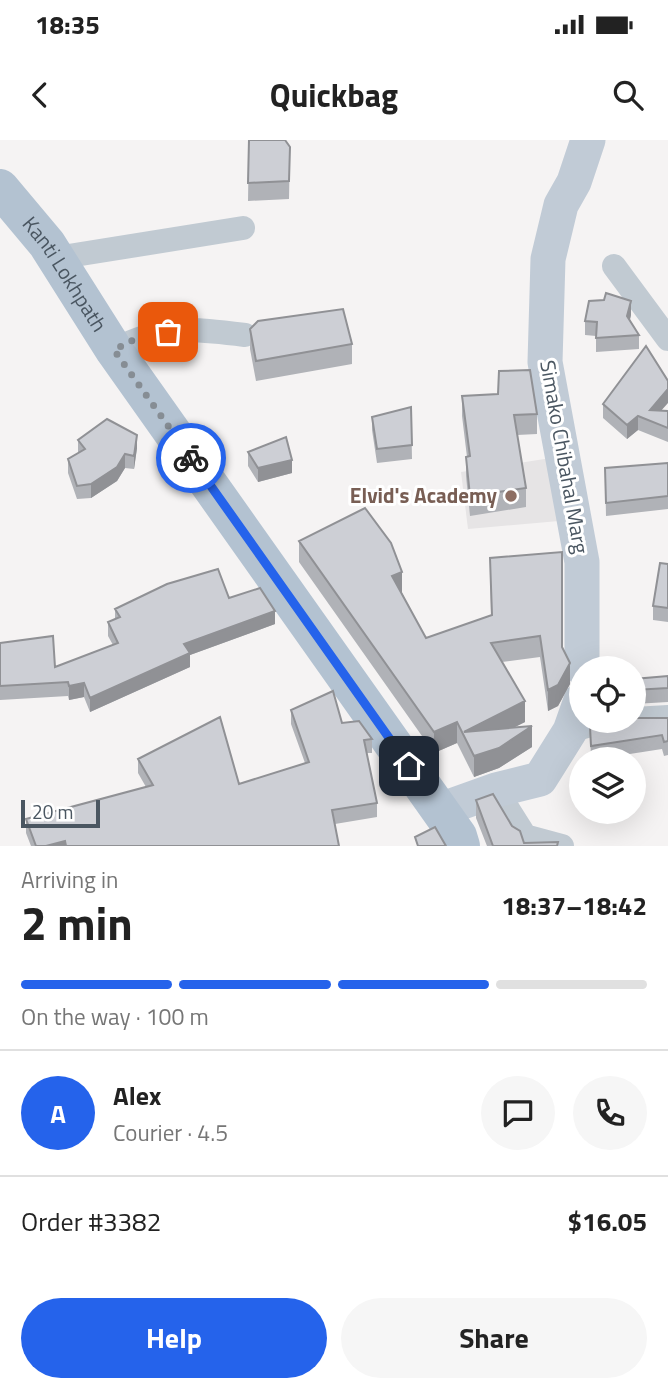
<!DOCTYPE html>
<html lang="en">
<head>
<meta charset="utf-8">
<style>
	body { margin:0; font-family:"Titillium Web",sans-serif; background:#f6f6f6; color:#222; height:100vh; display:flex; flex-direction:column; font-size:26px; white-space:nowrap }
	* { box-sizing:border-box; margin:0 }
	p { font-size:23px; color:#767676 }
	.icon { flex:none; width:38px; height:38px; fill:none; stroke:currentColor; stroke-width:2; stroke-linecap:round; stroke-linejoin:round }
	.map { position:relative; height:706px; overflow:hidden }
	.panel { display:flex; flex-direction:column; background:#fff; flex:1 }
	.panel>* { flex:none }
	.buttons { position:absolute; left:569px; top:516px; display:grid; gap:14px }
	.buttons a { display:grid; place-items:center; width:77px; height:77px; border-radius:50%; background:#fff; box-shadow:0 7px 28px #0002; font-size:35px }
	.scale { position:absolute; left:21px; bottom:18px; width:79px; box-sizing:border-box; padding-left:7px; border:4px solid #4a5661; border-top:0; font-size:19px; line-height:24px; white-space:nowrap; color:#4a5661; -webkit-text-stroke:5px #fff; paint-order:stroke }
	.pin { position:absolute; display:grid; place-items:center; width:60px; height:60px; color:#fff; margin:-30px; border-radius:14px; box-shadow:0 4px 10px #0006 }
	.courier { position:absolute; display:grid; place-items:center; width:70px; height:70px; margin:-35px; border:5px solid #2563eb; border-radius:50%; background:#fff; color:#222; box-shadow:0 2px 9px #0007 }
	.head em { font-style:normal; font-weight:700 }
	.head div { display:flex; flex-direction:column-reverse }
	.head { display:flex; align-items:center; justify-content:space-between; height:119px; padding:0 21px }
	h1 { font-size:46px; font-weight:700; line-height:52px }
	.bar { display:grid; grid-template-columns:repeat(4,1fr); gap:10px 7px; align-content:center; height:84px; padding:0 21px }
	.bar i { height:9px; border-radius:5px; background:#e0e0e0 }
	.bar .current { background:#2563eb }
	.bar p { grid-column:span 4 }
	.line { display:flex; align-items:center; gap:18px; padding:0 21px; border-top:2px solid #e0e0e0 }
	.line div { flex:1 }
	.round { display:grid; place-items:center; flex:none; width:74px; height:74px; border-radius:37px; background:#f6f6f6 }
	.primary-button { display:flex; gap:14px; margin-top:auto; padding:14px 21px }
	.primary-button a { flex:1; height:80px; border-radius:42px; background:#2563eb; color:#fff; font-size:28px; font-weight:700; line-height:80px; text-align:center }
	.primary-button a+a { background:#f6f6f6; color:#222 }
	.status { display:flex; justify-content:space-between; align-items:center; height:49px; padding:0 35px; background:#fff; direction:ltr }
	.status svg { height:19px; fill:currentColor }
	header { display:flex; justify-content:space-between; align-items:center; height:91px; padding:0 21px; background:#fff; font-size:32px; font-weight:700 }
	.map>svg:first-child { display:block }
</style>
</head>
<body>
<div class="status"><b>18:35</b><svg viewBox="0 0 49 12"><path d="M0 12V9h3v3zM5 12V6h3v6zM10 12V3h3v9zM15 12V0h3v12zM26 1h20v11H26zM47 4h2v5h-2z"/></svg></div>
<header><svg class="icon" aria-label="back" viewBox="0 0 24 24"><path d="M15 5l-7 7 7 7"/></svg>Quickbag<svg class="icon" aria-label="search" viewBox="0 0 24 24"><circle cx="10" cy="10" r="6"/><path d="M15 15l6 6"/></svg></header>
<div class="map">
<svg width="668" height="706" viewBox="0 0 668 706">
	<rect width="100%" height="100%" fill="#f5f3f3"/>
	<path fill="#e6e4e5" d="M557,317L559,381L468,389L461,332Z"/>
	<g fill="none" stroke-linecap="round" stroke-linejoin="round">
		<path stroke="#c1cad2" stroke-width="24" d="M56,118L243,88
			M614,126L668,199
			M114,210C162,185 192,188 245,195
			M634,579L668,577
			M570,591L604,581
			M496,650L525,696L562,706"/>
		<path stroke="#c1cbd6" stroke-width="35" d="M582,528V422L545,222L548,119L561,65L574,42L588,0
			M440,670L496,650L540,639L570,591L581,560"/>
		<path stroke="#b3c2d1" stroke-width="38" id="s1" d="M0,48L47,104L114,210L458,696L461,706"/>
	</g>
	<path fill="#b0b2b7" d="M249,0L290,7L289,59L248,61Z
		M631,175L630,180L639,195V209L596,212V196L585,195V181Z
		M250,189L352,204V224L256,241L250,209Z
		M462,256L537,274V294L517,295L526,348V367L470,376L466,336V317H467L462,276Z
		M603,264L668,271V302L638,290L627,299L603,278Z
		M411,267L412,319L377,323L372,290V277Z
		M78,300L137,308L134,329L125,328L117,341L91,358L77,359L68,333V319L78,313Z
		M248,312L292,333L258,342L248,326Z
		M668,323V369L606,376L605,328Z
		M299,401L402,453L426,498L491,475L490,418L562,507L570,544L558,566L548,571L540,517L502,522L525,582L515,587L532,607L499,628L474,637L457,603L434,613L299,422Z
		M668,424V482L653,480V466Z
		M229,458L275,484L190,515V527L90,572L84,557L69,560L68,556L0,560V503L55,527L113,505L108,496V482L115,479V469Z
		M668,536V562L634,564V539Z
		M291,570L342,583L372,599V613H367L377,663V677L335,684L339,706H31L26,693V679L146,647L138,633V619L239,644L305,623L291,584Z
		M668,578V615L664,616L662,609L591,620L590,587Z
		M476,660L524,703L558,706H487L476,678Z"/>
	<path fill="#909195" d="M631,161V175L627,190V176Z
		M668,249V263L651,282L650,270Z
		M638,276V290L627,299V285Z
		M137,295V308L134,329V316Z
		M125,314V328L117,341L91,358V344Z
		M292,320V333L258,342V328Z
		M402,432V453L392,457V436Z
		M275,471V484L190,515V527L90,572V558L184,504Z
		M570,523V544L558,566L548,571V550Z
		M84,543V557L69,560V546Z
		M525,561V582L471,609L464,592Z
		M457,582V603L434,613V592Z
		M532,586V607L499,628L474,637V616Z
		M65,701V706H46Z"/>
	<path fill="#cdcfd5" stroke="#909195" stroke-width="2" d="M249,0H285L290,7L289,41L248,43Z
		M606,153L631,161L627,176L639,195L596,198L597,182L585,181L589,161L604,160Z
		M343,169L352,204L256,221L250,189L258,181Z
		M646,206L668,241V249L650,270L668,271V288L638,276L627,285L603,264Z
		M530,230L537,274L514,275L526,348L470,356L466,317L470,316L462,256L498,254L499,231Z
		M411,267L412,305L377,309L372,277Z
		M107,279L137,295L134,316L125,314L117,327L91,344L77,346L68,319L85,309L78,300Z
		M286,297L292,320L258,328L248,312Z
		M668,323V356L606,363L605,328Z
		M365,368L391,403L402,432L392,436L426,498L492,475L490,418L562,412V507L570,523L558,545L548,550L540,496L491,503L525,561L464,592L532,586L499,608L474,616L457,582L434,592L299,401Z
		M660,423L668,424V468L653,466Z
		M218,429L229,458L260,448L275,471L184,504L190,513L90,558L84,543L69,546L68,542L0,546V503L53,496L55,527L118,503L108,482L120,477L115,469L167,444Z
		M668,536V548L634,550V539Z
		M333,551L342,583L359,581L372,599L364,600L377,663L332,670L339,706H66L65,701L46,706H36L26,679L153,645L138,619L220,577L239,644L309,622L291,570Z
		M634,578H668V601L664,602L662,595L591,606L590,587L609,581H634Z
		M493,654L512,686L520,691L524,703L558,702L557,706H493L476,660Z
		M435,687L446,706H418L415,697Z"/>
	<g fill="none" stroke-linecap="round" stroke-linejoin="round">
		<path stroke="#868d94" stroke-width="7" stroke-dasharray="0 12.6" d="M168,192L143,195L114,210L191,318"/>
		<path stroke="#2563eb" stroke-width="9" d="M191,318L409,626"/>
	</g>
	<circle fill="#8d6e63" stroke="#fff" stroke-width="2.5" cx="511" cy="356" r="7"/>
	<g text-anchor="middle" stroke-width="6" stroke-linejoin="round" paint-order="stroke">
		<g font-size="21" fill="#4a5661" stroke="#fff">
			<text dy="7" stroke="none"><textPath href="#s1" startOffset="108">Kanti Lokhpath</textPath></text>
			<text transform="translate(564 317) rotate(80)" y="7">Simako Chibahal Marg</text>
		</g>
		<g font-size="21" font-weight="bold" fill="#785e54" stroke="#fff" text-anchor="end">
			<text x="497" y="363">Elvid's Academy</text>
		</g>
	</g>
</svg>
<div class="buttons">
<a><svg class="icon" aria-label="locate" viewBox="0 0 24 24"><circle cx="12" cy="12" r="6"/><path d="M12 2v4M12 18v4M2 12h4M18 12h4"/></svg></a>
<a><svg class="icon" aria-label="layers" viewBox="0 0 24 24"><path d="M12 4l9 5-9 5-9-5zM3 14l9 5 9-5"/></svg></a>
</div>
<div class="scale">20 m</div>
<div class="pin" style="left:168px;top:192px;background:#ea580c"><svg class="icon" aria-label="bag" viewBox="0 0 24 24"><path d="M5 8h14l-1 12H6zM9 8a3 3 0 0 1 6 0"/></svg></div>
<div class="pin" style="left:409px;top:626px;background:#1f2937"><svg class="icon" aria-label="home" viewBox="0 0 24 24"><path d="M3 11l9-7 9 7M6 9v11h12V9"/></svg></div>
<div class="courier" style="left:191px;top:318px"><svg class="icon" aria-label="bike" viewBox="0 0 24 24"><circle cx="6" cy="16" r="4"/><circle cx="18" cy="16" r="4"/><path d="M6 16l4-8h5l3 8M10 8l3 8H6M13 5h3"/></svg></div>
</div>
<section class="panel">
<div class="head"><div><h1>2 min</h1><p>Arriving in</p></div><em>18:37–18:42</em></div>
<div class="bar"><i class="current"></i><i class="current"></i><i class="current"></i><i></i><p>On the way · 100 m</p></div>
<div class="line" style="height:126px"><b class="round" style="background:#2563eb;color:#fff">A</b><div><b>Alex</b><p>Courier · 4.5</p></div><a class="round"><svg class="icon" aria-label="chat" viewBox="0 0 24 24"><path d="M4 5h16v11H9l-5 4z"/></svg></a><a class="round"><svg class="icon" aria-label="phone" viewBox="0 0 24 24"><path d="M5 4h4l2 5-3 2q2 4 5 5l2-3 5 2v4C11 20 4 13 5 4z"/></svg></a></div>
<div class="line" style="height:91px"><div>Order #3382</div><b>$16.05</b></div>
<div class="primary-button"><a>Help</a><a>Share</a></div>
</section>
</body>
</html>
